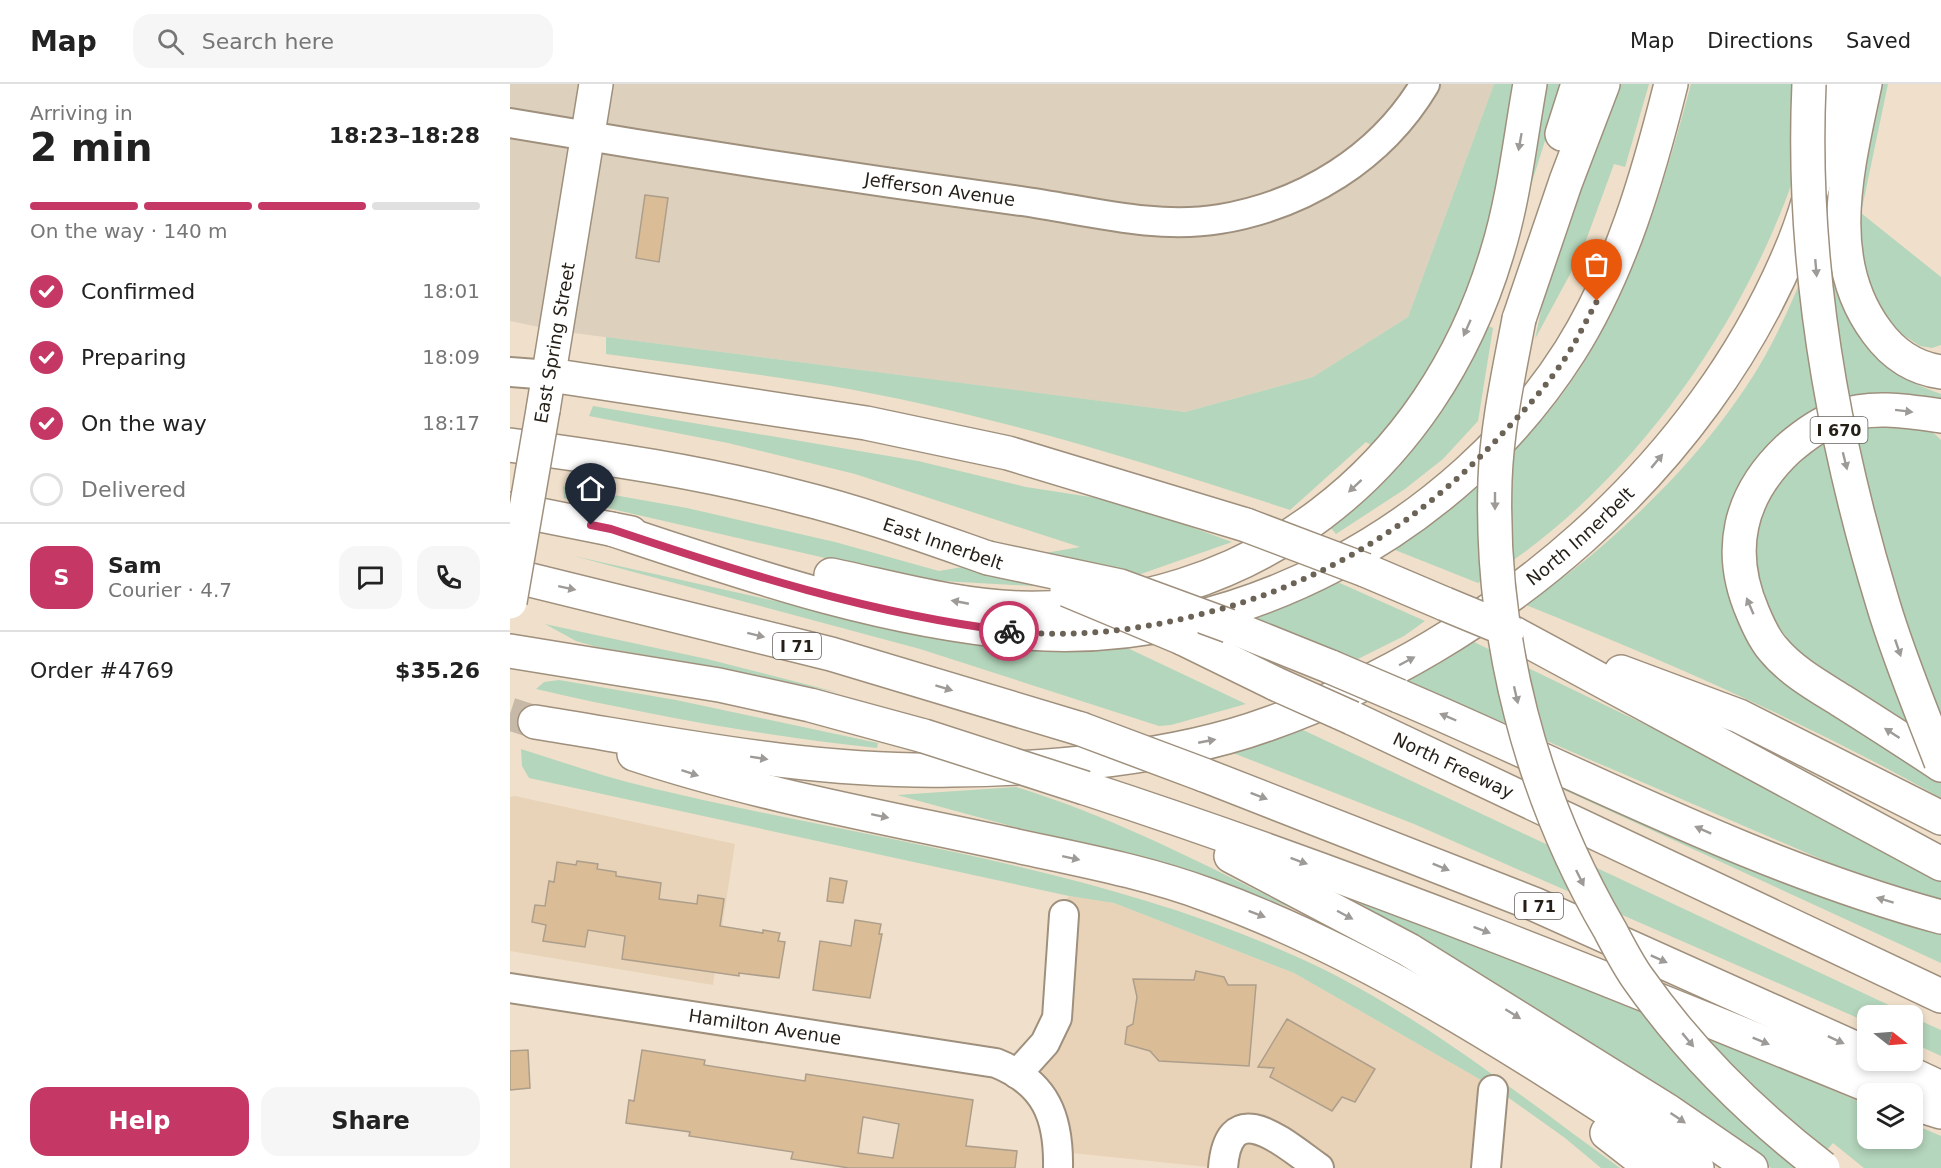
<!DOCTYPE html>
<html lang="en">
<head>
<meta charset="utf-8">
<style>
	body { margin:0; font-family:"DejaVu Sans",sans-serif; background:#f6f6f6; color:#222; height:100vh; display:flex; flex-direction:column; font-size:22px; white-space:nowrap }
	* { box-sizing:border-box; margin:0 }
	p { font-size:20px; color:#767676 }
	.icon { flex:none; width:33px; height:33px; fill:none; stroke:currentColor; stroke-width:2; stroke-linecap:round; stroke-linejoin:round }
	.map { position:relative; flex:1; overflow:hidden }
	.panel { display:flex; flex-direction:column; background:#fff; width:510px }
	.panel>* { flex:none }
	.needle { width:39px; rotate:107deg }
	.controls { position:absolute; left:1347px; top:921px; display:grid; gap:12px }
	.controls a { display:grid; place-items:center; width:66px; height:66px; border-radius:12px; background:#fff; box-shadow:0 3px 9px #0003; font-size:30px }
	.pin { position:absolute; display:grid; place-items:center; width:51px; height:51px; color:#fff; margin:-62px -26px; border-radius:50% 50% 50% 0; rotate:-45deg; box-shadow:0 0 6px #0007 }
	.pin .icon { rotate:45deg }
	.courier { position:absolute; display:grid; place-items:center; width:60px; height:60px; margin:-30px; border:4px solid #c53865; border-radius:50%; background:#fff; color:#222; box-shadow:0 2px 8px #0007 }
	.head em { font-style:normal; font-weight:700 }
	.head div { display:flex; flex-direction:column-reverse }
	.head { display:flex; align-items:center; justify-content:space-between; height:102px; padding:0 30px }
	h1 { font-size:39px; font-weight:700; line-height:45px }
	.bar { display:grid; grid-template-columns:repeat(4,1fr); gap:9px 6px; align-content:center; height:72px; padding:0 30px }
	.bar i { height:8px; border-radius:4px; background:#e0e0e0 }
	.bar .current { background:#c53865 }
	.bar p { grid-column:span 4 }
	.line { display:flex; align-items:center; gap:15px; padding:0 30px; border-top:2px solid #e0e0e0 }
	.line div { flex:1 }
	.round { display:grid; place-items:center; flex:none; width:63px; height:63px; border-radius:18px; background:#f6f6f6 }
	ol { padding:0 30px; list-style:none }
	li { display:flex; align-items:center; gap:18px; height:66px }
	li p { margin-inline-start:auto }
	li .icon { padding:6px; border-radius:50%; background:#c53865; color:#fff; stroke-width:4 }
	li:last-child { color:#767676 }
	li i { width:33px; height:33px; border:3px solid #e0e0e0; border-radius:50% }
	.action { display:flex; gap:12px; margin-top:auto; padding:12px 30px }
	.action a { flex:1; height:69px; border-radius:18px; background:#c53865; color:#fff; font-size:24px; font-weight:700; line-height:69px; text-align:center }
	.action a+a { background:#f6f6f6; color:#222 }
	header { display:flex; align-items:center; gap:36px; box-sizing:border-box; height:84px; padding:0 30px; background:#fff; border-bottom:2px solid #e0e0e0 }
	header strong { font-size:28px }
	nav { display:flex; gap:33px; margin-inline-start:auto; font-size:21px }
	.search { width:420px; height:54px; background:#f6f6f6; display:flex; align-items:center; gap:15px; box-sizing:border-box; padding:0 21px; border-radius:18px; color:#767676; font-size:22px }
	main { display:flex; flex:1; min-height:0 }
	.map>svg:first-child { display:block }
</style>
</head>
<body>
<header>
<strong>Map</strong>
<div class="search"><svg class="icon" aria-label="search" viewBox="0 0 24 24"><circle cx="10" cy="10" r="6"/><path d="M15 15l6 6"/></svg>Search here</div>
<nav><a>Map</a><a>Directions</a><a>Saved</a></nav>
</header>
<main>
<section class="panel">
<div class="head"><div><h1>2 min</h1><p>Arriving in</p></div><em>18:23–18:28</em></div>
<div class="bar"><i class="current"></i><i class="current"></i><i class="current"></i><i></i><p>On the way · 140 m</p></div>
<ol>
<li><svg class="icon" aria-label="check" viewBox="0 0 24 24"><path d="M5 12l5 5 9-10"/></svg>Confirmed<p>18:01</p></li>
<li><svg class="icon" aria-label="check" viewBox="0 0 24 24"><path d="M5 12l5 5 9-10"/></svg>Preparing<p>18:09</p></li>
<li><svg class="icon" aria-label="check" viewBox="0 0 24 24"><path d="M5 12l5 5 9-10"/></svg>On the way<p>18:17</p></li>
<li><i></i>Delivered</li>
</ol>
<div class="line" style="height:108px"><b class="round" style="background:#c53865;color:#fff">S</b><div><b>Sam</b><p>Courier · 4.7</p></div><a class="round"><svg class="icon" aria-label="chat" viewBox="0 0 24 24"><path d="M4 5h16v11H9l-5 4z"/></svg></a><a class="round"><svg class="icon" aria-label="phone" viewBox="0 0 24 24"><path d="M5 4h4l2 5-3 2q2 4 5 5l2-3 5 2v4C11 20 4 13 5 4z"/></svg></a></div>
<div class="line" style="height:78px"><div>Order #4769</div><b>$35.26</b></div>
<div class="action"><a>Help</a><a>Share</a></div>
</section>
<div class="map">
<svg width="1431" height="1084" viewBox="0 0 1431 1084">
	<rect width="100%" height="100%" fill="#f0e0cb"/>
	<path fill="#e8d3b8" d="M5,712L225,760L203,901L0,867V713Z
		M559,812L604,819L784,889L985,1004L976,1084H708L552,1068L531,987L540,907L543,829Z"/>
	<path fill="#ddd0bd" d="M0,0H984L898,233L803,293L675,328L48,247L0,237Z"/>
	<path fill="#b4d6bc" d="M984,0H1005L979,140L966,184L932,270L864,363L856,358L780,426C628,376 474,328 316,301C243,289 169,280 96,270V253L675,328L803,293L898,233Z
		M1033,0H1053L1010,136Z
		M1106,0H1139L1115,83L1104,80L1071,170L1025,255L1034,212Z
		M1181,0H1309C1301,31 1294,63 1284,93C1230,250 1111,414 968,499L880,464C928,429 976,395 1017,352C1108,258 1148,123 1181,0Z
		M1371,0H1378L1351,129L1431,193V261L1422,264L1410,262L1390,249L1362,214L1355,200L1345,131Z
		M1318,130C1334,217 1335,277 1431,310V316L1278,344L1259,361L1243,382L1220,508L1431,696V714C1298,639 1158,578 1016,521C1043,500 1073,480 1099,456C1159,403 1215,342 1255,272C1280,227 1298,178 1318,130Z
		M976,241L983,244L968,337L933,375L895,405L826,450L820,443C893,381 934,326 976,241Z
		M83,322L408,377L516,403L613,418L722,458L628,491L524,502L432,497L363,485L54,414L53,402L177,424L325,458L429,487L570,463L345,390L218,359L79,332Z
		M1389,342C1405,343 1420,343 1431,356V663L1289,568C1268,545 1251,519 1245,489C1243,475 1245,461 1248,448C1259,406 1280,377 1319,358C1331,352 1344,345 1357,343C1368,341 1379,342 1389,342Z
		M64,472L359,538L609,560L736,620L661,641L649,642L410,565Z
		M823,496L915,537L894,552L848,575L736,531Z
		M35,540L197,575L330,609L202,582L87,563L66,557Z
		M964,558L1248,695L1431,797V819L1338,791L1320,779L895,596L927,581Z
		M49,596L166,616L368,659L367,664C252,652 139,631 26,605L34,598Z
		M791,645L1400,931L1358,932L1357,938L904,740L723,669Z
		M11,665C53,678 94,693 137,703C357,756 588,781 796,877C909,929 1010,1012 1110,1084H1091L1055,1054L985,1004L784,889L604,819L559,812L19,694L12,682Z
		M1056,699L1431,847V879L1052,705Z
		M506,703C604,733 695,781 786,826L707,796L628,772L501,742L387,711Z
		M839,813L1216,960L1357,1021L1358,1054H1402L1403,1040L1431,1052V1084H1354L1323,1059L1301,1084H1261L980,899Z
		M1402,933L1431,946V972L1403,959Z"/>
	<path fill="#dabd97" stroke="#ad9e8b" stroke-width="1.5" fill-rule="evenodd" d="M135,111L158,114L149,178L126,174Z
		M67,777L88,780L87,785L106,788V792L151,799L149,815L187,820L188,811L214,815L210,842L253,849V846L270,849L268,857L275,858L269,894L229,889V892L112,875L115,852L78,846L75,863L33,857L36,841L22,838L25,821L35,822L39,797L44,798L47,778L66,781Z
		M320,794L337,797L333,819L317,817Z
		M345,836L371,840L369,850H372L360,914L303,906L310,857L341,862Z
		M686,887L714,893L718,901H746L739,982L649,977L640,967L615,960L617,943L623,940L627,913L623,895L684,896Z
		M777,935L865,985L845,1018L832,1013L822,1027L760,993L764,984L748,983Z
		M18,966L20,1004L0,1006V967Z
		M132,966L195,976L194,981L295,997L296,990L463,1016L456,1062L507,1067L505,1084H339L281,1075L283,1068L179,1052L180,1048L116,1039L119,1016L124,1017ZM353,1033L389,1040L383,1074L348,1069Z"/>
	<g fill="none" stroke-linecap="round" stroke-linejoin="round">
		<path stroke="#c7b9a7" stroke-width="33" stroke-dasharray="33 16" stroke-linecap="butt" d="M0,630L25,638"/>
		<g stroke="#9f907d" stroke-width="32">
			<g id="minor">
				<path id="s1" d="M0,39C170,68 341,94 511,117C576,126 644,146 710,135C794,121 871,74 915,0"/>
				<path d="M0,288L40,291"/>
				<path id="s2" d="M0,904L486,979C536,999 549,1033 548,1084"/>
				<path d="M507,990L535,959L547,934L554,831"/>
				<path d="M713,1084C719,1008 776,1061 809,1084"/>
				<path d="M976,1084L983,1006"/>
			</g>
		</g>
		<g stroke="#9f907d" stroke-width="36">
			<path id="major" d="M33,326L86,0"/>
		</g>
		<g stroke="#9f907d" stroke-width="36">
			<g id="highway">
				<path d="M1355,0C1338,82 1312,175 1367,248C1383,270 1403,284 1431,288"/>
				<path d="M1052,50L1068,0"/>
				<path d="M1009,235L1056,97L1093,0"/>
				<path d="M40,291L356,339L498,369L736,441"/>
				<path d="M1431,332C1397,327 1361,321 1328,333C1309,340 1293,352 1278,365C1229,411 1216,467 1243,529C1248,541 1254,555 1263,565C1281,587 1308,602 1332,617C1365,638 1398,659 1431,681"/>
				<path d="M0,361C97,374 192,388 287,413C352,429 415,452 478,474"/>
				<path d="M0,425L121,449"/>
				<path d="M101,445C236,490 374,538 517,549C727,565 948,444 1060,267C1111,186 1138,92 1161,0"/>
				<path d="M855,486L935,520"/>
				<path d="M0,491L321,570L571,645"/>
				<path d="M321,491C383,504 446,522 510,524C741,529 922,387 987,169C1004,114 1010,56 1020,0"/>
				<path d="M719,542L821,583"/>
				<path d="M998,546L1431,780"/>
				<path d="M672,554L766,600"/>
				<path d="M0,567L209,601L300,621L414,652"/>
				<path d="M1111,588L1229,632L1431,734"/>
				<path d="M889,612C1068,688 1243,782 1431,833"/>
				<path id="s3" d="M842,634L1431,912"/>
				<path id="s4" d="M25,638C163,660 301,689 442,686C541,685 665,674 758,640C984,560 1193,384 1284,159C1303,112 1316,50 1328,0"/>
				<path d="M124,670C248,711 379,734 507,762C571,776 636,788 698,811C874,875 1031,983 1187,1084"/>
				<path d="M694,691L1024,820L1358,970"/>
				<path d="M575,704C848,793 1114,901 1379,1010"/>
				<path d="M721,772L899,866L1158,1027L1241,1084"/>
				<path d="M1371,976L1431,1004"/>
				<path d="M1402,1019L1431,1028"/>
				<path d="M1097,1049L1142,1084"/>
			</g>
		</g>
		<use href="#minor" stroke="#fff" stroke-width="28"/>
		<use href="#major" stroke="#fff" stroke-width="33"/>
		<use href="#highway" stroke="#fff" stroke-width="33"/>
		<g stroke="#9f907d" stroke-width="36" stroke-linecap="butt">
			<path id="major-bridge" d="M0,518L33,326"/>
		</g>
		<g stroke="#9f907d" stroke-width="36" stroke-linecap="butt">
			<path id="highway-bridge" d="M1299,0C1291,175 1322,353 1373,520C1389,574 1411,626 1431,678
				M1009,235C999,288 987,342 985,396C980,554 1021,711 1100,846C1109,863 1118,881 1129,896C1179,967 1244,1031 1313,1084
				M736,441L855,486
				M478,474L610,502L719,542
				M557,506L672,554
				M935,520L998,546
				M821,583L889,612
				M766,600L842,634
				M571,645L694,691
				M414,652L575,704"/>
		</g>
		<use href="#major-bridge" stroke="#fff" stroke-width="33"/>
		<use href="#highway-bridge" stroke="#fff" stroke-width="33"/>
	</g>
	<defs><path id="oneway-solid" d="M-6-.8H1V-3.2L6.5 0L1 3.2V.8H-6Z" transform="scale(1.5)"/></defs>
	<g fill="#9d9a97">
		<use href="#oneway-solid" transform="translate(1010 58) rotate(100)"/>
		<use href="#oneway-solid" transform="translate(1306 184) rotate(85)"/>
		<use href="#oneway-solid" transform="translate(957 244) rotate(114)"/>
		<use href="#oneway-solid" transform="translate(1394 327) rotate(7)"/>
		<use href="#oneway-solid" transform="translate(1147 377) rotate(-50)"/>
		<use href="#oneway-solid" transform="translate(1335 377) rotate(76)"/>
		<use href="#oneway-solid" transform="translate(845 402) rotate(137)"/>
		<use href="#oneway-solid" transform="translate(985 417) rotate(90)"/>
		<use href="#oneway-solid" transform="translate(57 504) rotate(12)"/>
		<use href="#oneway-solid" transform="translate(450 518) rotate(-169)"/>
		<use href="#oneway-solid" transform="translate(1240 522) rotate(-113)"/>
		<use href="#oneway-solid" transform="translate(246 551) rotate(14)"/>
		<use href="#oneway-solid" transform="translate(1388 564) rotate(71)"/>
		<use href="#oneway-solid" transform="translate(897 577) rotate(-28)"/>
		<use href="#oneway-solid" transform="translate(434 604) rotate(17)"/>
		<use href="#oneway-solid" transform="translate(1006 611) rotate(77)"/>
		<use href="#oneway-solid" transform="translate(938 633) rotate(-157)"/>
		<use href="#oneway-solid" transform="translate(1382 649) rotate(-147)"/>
		<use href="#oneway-solid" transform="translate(697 657) rotate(-11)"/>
		<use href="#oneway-solid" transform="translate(249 674) rotate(9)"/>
		<use href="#oneway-solid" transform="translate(180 689) rotate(18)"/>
		<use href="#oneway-solid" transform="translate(749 712) rotate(21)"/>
		<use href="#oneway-solid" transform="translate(370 732) rotate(12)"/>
		<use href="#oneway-solid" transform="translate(1193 746) rotate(-156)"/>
		<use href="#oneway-solid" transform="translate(561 774) rotate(12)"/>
		<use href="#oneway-solid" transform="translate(789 777) rotate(20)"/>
		<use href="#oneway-solid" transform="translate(931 783) rotate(22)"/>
		<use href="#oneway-solid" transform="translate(1070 794) rotate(64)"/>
		<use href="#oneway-solid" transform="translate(1375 816) rotate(-163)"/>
		<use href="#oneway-solid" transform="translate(747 830) rotate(21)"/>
		<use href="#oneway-solid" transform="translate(835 831) rotate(28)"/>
		<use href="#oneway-solid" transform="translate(972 846) rotate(21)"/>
		<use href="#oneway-solid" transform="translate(1149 875) rotate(24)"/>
		<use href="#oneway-solid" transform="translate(1003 930) rotate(32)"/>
		<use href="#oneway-solid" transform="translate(1178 956) rotate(50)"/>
		<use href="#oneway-solid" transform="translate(1326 956) rotate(25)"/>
		<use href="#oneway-solid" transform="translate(1251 957) rotate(22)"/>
		<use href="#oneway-solid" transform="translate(1168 1034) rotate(34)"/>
	</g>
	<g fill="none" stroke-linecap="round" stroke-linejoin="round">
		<path stroke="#6c6357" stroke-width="6" stroke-dasharray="0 10.8" d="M499,547C563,554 625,547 688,531C810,501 907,442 992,350C1017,324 1042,296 1061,265C1070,250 1078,233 1087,217"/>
		<path stroke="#c53865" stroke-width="8" d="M81,441L101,445C232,489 361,530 499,547"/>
	</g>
	<g text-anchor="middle" stroke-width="6" stroke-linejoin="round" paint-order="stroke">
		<g fill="#fff" stroke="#66625d" stroke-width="1.5">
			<rect x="1300.5" y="333" width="57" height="26" rx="4.5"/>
			<rect x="263" y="549" width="48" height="26" rx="4.5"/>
			<rect x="1005" y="809" width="48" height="26" rx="4.5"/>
		</g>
		<g font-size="16" font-weight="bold" fill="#251f18">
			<text x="1329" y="352">I 670</text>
			<text x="287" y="568">I 71</text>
			<text x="1029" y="828">I 71</text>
		</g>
		<g font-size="18" fill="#251f18" stroke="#fff">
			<text dy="6" stroke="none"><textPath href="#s1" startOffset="435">Jefferson Avenue</textPath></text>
			<text transform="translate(45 259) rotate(-80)" y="6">East Spring Street</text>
			<text dy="6" stroke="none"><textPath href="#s4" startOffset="1108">North Innerbelt</textPath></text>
			<text transform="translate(433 460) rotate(19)" y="6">East Innerbelt</text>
			<text dy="6" stroke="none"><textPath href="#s3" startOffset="112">North Freeway</textPath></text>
			<text dy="6" stroke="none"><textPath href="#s2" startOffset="258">Hamilton Avenue</textPath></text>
		</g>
	</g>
</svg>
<div class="controls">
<a><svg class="needle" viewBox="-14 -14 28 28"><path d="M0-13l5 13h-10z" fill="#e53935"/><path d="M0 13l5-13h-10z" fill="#767676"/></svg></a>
<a><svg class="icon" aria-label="layers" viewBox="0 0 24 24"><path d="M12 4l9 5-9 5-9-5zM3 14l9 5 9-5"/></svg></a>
</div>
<div class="pin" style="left:1087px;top:217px;background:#ea580c"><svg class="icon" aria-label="bag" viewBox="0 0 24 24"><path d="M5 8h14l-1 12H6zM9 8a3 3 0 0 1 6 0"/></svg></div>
<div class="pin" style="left:81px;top:441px;background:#1f2937"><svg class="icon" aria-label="home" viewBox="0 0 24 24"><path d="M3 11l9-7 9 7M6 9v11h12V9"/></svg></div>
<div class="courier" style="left:499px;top:547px"><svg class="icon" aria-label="bike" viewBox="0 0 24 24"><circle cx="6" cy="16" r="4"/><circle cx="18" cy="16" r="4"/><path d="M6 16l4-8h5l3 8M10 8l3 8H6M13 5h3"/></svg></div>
</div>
</main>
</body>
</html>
